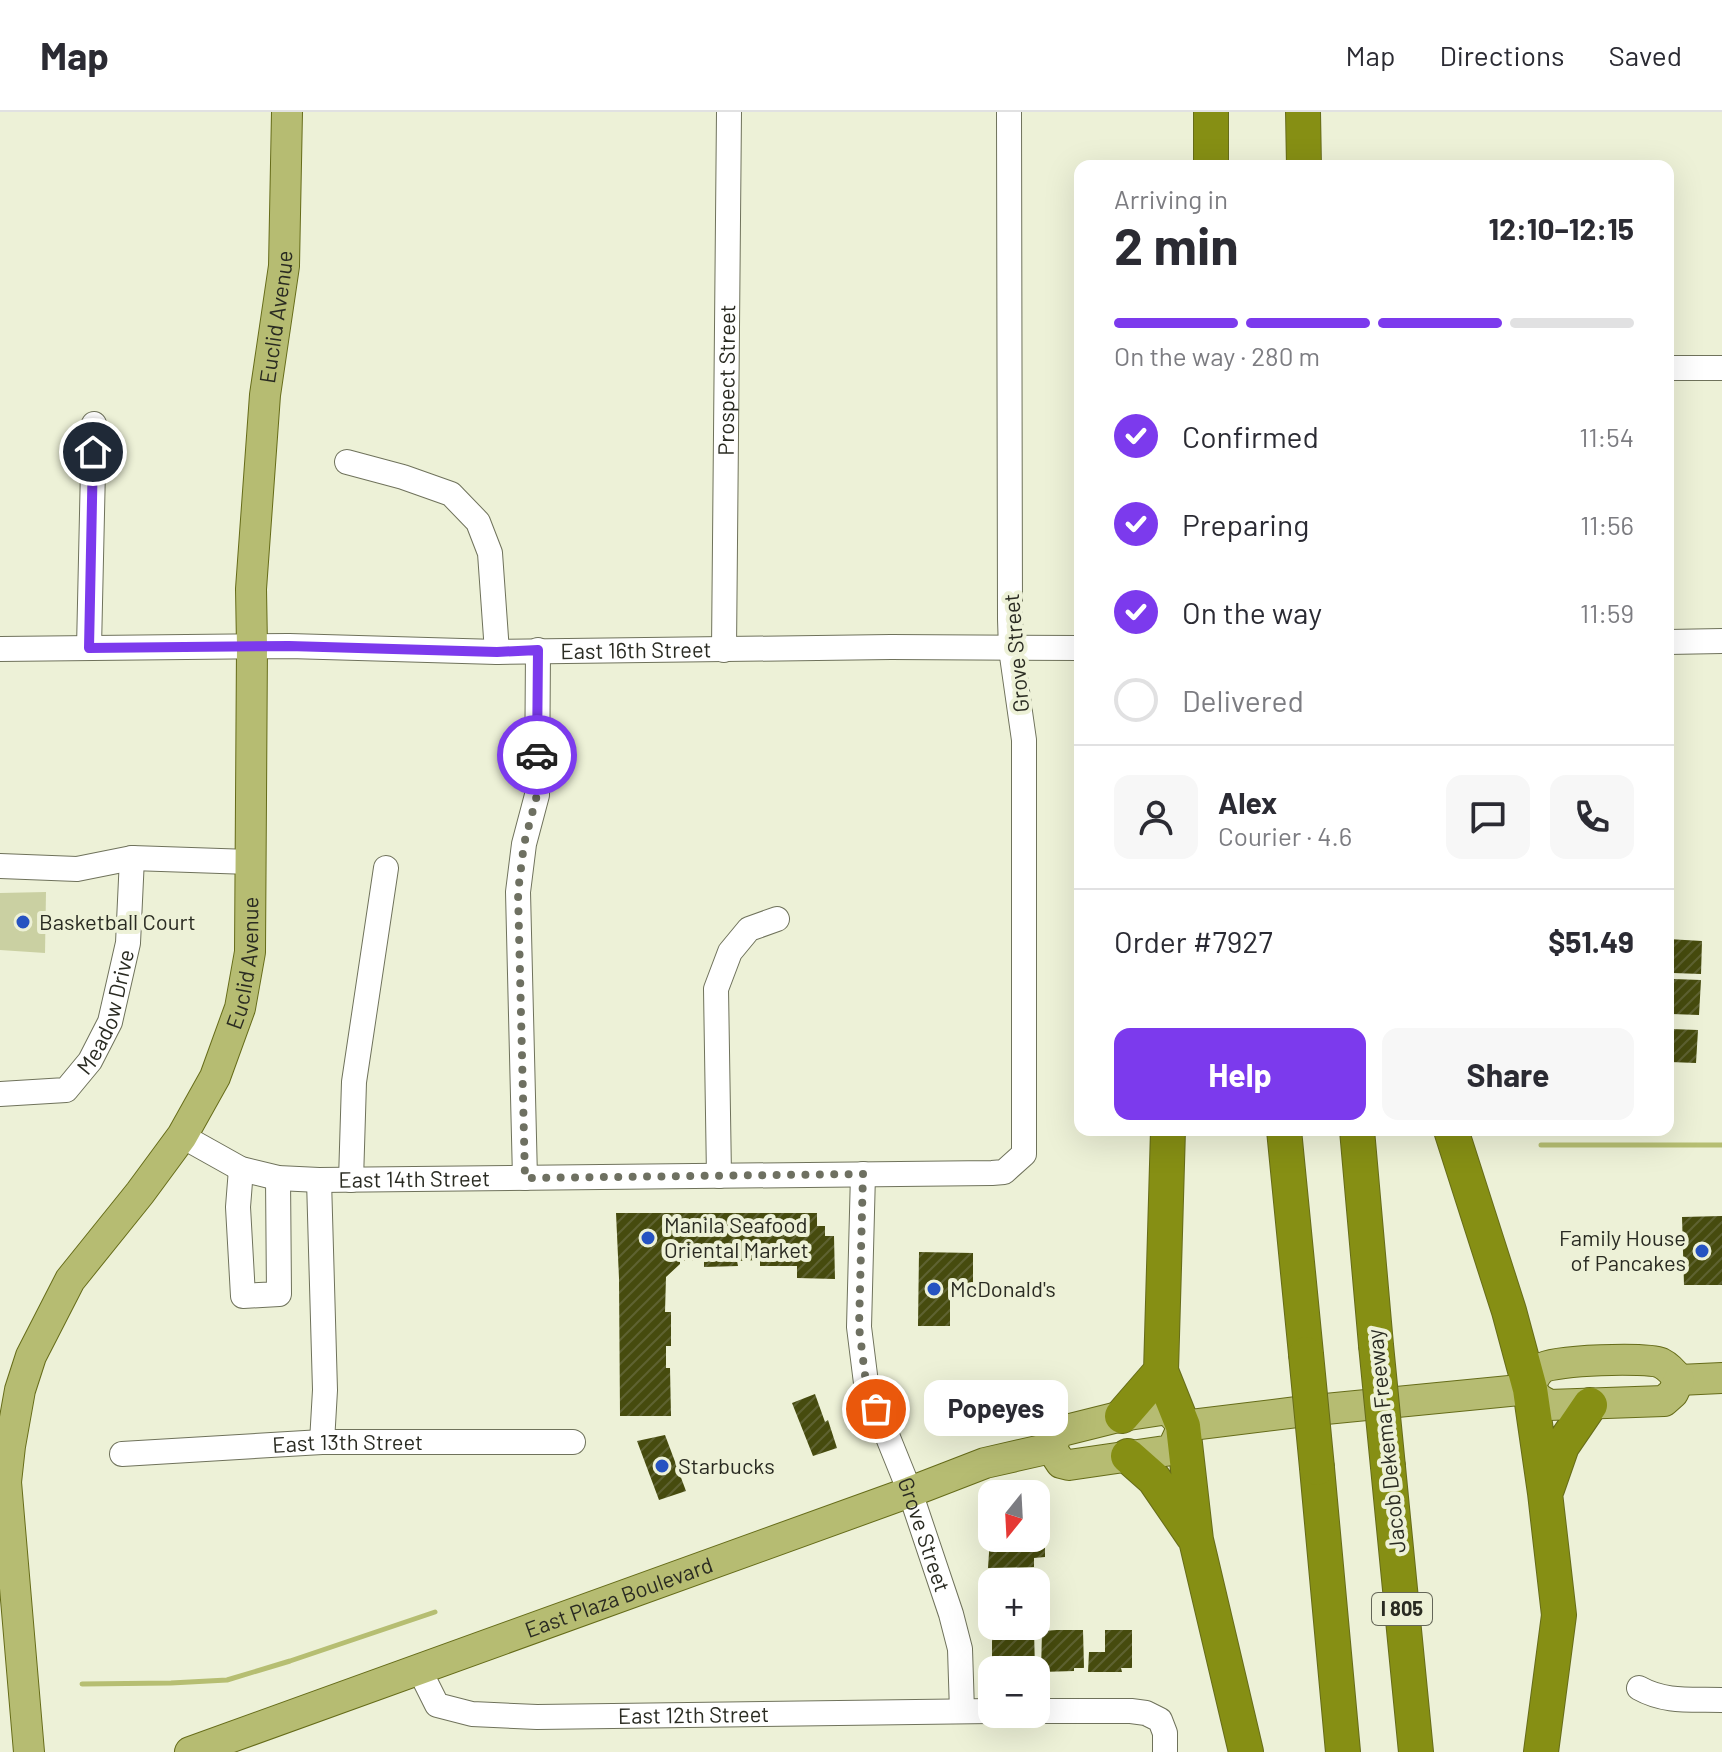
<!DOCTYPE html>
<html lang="en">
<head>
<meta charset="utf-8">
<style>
	body { margin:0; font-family:Barlow,sans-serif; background:#f7f7f7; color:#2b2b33; height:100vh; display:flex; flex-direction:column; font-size:30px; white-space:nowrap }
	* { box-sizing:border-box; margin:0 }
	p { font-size:26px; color:#7c7c81 }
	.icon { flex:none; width:44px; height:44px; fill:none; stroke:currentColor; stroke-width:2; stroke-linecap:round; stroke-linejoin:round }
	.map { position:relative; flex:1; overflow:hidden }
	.panel { position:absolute; left:1074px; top:48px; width:600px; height:976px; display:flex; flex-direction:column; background:#fff; border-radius:16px; box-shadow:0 8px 32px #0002 }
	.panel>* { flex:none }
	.needle { width:52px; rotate:198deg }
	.controls { position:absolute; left:978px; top:1368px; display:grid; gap:16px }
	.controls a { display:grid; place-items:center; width:72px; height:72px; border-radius:16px; background:#fff; box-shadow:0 8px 32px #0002; font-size:40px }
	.pin { position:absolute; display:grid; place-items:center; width:68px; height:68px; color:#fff; margin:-34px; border:4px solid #fff; border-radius:50%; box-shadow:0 2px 8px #0007 }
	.courier { position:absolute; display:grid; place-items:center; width:80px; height:80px; margin:-40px; border:6px solid #7c3aed; border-radius:50%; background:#fff; color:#222; box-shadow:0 2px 10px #0007 }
	.bubble { position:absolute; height:56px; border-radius:16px; background:#fff; box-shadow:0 8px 32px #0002; font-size:26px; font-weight:700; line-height:56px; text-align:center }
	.headline em { font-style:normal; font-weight:700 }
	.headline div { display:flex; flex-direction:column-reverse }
	.headline { display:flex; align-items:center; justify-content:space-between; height:136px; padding:0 40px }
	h1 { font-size:52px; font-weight:700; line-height:60px }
	.bar { display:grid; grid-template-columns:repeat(4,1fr); gap:12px 8px; align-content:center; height:96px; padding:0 40px }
	.bar i { height:10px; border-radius:6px; background:#e1e1e2 }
	.bar .on { background:#7c3aed }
	.bar p { grid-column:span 4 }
	.line { display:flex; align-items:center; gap:20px; padding:0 40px; border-top:2px solid #e1e1e2 }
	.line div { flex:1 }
	.round { display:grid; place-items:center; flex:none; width:84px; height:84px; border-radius:16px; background:#f7f7f7 }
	ol { padding:0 40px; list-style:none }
	li { display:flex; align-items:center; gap:24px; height:88px }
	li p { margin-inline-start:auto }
	li .icon { padding:8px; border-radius:50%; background:#7c3aed; color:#fff; stroke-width:4 }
	li:last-child { color:#7c7c81 }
	li i { width:44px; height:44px; border:4px solid #e1e1e2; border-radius:50% }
	.cta { display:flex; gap:16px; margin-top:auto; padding:16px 40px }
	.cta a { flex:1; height:92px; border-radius:16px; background:#7c3aed; color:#fff; font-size:32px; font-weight:700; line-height:92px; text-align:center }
	.cta a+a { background:#f7f7f7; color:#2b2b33 }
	header { display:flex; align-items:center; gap:48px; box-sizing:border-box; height:112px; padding:0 40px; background:#fff; border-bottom:2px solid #e1e1e2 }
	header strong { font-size:38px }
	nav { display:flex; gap:44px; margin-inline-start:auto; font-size:28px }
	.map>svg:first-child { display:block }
</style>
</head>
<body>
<header>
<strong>Map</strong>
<nav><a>Map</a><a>Directions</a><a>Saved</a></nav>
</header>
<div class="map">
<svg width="1722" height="1640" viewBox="0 0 1722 1640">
	<defs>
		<pattern id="building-hatch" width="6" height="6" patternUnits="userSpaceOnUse" patternTransform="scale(2)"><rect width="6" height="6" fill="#464b0e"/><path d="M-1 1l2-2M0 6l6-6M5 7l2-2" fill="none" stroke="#5e6231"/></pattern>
	</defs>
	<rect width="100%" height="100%" fill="#edf1d7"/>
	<path fill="#cad0a2" d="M46,780L45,841L0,838V781Z"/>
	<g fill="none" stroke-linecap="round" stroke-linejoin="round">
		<path stroke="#b6be72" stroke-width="5" d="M1541,1033H1722
			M82,1572L171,1571L227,1568L290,1549L435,1500"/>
	</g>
	<path fill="url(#building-hatch)" d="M1668,827L1702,829L1701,862L1673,861L1674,851H1668Z
		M1673,867L1701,868L1699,903L1671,902L1672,886H1668V868Z
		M1671,917L1698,918L1696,951L1670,950Z
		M616,1101H817V1114H825V1124H834L835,1167L797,1166V1154H760V1148L737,1149L738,1154L704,1155V1149H680V1152L666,1165L665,1200H671V1234H666V1256H670L671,1304H620L619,1166Z
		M1722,1104V1173H1684L1682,1105Z
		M919,1140L973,1141V1177H950V1214H918Z
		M815,1282L825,1310L828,1308L837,1336L813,1344L792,1291Z
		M665,1323L686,1379L659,1388L637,1329Z
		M990,1426H1033V1429H1045V1445L1034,1446V1455L988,1456Z
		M1034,1518L1035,1558L992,1557V1519Z
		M1057,1518H1083L1084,1556H1074V1559L1041,1560L1042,1519Z
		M1105,1518H1132V1556H1121L1122,1560H1088L1089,1540H1105Z"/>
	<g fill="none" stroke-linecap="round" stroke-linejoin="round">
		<g stroke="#6f725b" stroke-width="26">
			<g id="minor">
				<path d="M1668,256H1722"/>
				<path d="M347,350L403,365L451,382L478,410L490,441L497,540"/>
				<path d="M1668,530L1722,529"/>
				<path d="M89,536L94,312"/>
				<path id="s1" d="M0,537L289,534L497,540L891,535L1080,536"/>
				<path id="s2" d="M724,538L729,0"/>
				<path d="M0,754L77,757L132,746L250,750"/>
				<path id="s3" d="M0,982L66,978L90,949L110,910L128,831L132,746"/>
				<path id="s4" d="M182,1024L241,1057L278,1066L319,1068L992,1061L1004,1060L1024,1042V628L1011,537L1010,507L1009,0"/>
				<path d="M241,1057L238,1095L243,1184L279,1182L278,1066"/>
				<path id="s5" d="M863,1062L859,1215L866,1271L910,1380L951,1502L960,1537L962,1599"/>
				<path d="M719,1064L716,877L730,840L749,817L777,807"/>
				<path d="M525,1066L518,780L524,732L537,683L538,538"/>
				<path d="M319,1068L325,1278L322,1330"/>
				<path d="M351,1068L354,970L386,756"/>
				<path id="s6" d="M122,1342L322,1330H573"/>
				<path id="s7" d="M419,1557L437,1593L472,1602L537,1605L992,1599"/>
				<path d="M1639,1576C1666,1591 1691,1587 1722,1588"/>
				<path d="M1036,1599H1131L1146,1601L1160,1608L1165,1621V1640"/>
			</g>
		</g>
		<g stroke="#666c19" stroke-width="32">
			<g id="major">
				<path d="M1679,1268L1722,1266"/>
				<path d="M1530,1277C1532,1269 1535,1262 1542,1256C1554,1248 1647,1245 1661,1251C1669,1255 1674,1261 1679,1268"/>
				<path d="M1530,1277L1539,1287L1549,1293L1664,1289L1673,1281L1679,1268"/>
				<path d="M1183,1314L1305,1299L1530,1277"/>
				<path d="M1051,1336L1061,1351L1069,1353L1172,1338L1183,1314"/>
				<path d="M1051,1336L1058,1320L1122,1304L1168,1297L1183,1314"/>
				<path id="s8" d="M29,1640L6,1370L10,1334L20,1278L31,1244L70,1168L140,1081L182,1024L215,965L240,896L250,840L252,534L251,477L265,283L284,154L287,0"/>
				<path id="s9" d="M190,1640L910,1380L985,1351L1051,1336"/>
			</g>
		</g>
		<g stroke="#666c19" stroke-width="36">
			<path id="highway" d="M1303,0L1304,54
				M1211,54V0
				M1168,1018L1161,1259L1183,1314L1196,1428L1246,1640
				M1284,1018L1306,1242
				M1357,1018L1376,1233
				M1451,1018L1509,1199L1530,1277L1545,1381L1559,1503L1541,1640
				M1122,1304L1161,1259
				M1128,1344L1154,1367L1193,1424
				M1388,1355L1416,1640
				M1317,1356L1343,1640
				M1547,1377L1562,1334L1590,1293"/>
		</g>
		<use href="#minor" stroke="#fff" stroke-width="24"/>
		<use href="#major" stroke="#b6bc72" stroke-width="30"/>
		<use href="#highway" stroke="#868f14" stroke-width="34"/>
		<g stroke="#666c19" stroke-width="36" stroke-linecap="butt">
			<path id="highway-bridge" d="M1376,1233L1388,1355
				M1306,1242L1317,1356"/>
		</g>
		<use href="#highway-bridge" stroke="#868f14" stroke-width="34"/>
	</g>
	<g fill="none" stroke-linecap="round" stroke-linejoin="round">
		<path stroke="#6e7061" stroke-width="8" stroke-dasharray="0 14.4" d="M537,643V683L524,732L518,780L525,1066L863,1062L859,1215L866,1271L876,1297"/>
		<path stroke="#7c3aed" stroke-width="10" d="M93,340L89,536L289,534L497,540L538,538L537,643"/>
	</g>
	<g fill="#2653c1" stroke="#edf1d7" stroke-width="3">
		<circle cx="23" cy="810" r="8"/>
		<circle cx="648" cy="1126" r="8"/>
		<circle cx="1702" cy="1139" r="8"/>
		<circle cx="934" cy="1177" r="8"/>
		<circle cx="662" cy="1354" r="8"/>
	</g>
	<g text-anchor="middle" stroke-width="8" stroke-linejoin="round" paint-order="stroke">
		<rect fill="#edf1d7" stroke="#646658" stroke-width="2" x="1372" y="1481" width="60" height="32" rx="6"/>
		<g font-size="20" font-weight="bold" fill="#2a2b22">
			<text x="1402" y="1504">I 805</text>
		</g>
		<g font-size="22" fill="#2a2b22" stroke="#edf1d7">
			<text dy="8" stroke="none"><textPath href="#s8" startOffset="1502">Euclid Avenue</textPath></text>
			<text dy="8" stroke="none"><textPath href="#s2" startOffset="270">Prospect Street</textPath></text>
			<text dy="8" stroke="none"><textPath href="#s1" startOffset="636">East 16th Street</textPath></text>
			<text transform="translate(1016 541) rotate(-95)" y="8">Grove Street</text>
			<text dy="8" stroke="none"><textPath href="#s8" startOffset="854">Euclid Avenue</textPath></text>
			<text dy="8" stroke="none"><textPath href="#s3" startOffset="156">Meadow Drive</textPath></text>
			<text dy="8" stroke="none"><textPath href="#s4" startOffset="242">East 14th Street</textPath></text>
			<text transform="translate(1386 1329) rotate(-96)" y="8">Jacob Dekema Freeway</text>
			<text dy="8" stroke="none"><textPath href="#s6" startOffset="226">East 13th Street</textPath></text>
			<text dy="8" stroke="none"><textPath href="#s5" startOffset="372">Grove Street</textPath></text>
			<text dy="8" stroke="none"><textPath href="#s9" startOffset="456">East Plaza Boulevard</textPath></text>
			<text dy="8" stroke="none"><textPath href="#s7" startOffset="298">East 12th Street</textPath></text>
		</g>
		<g font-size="22" fill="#2a2b22" stroke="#edf1d7" text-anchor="start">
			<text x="39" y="818">Basketball Court</text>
			<text x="664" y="1121">Manila Seafood<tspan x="664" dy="25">Oriental Market</tspan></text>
			<text x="1686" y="1134" text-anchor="end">Family House<tspan x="1686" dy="25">of Pancakes</tspan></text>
			<text x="950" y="1185">McDonald's</text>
			<text x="678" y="1362">Starbucks</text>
		</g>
	</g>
</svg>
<div class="controls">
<a><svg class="needle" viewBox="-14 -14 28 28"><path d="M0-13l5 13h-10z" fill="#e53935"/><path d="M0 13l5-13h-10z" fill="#7c7c81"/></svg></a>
<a>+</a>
<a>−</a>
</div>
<div class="pin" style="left:876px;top:1297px;background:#ea580c"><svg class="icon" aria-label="bag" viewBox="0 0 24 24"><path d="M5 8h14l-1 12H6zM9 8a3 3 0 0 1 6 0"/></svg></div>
<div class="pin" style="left:93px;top:340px;background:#1f2937"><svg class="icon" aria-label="home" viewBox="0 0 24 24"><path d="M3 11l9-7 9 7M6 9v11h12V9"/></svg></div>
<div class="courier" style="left:537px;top:643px"><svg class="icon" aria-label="car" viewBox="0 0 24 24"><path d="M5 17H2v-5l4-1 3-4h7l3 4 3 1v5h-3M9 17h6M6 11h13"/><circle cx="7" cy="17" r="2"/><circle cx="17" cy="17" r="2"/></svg></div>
<div class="bubble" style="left:924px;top:1268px;width:144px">Popeyes</div>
<section class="panel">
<div class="headline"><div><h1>2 min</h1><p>Arriving in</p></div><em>12:10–12:15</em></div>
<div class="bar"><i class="on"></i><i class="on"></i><i class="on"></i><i></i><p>On the way · 280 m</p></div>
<ol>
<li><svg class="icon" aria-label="check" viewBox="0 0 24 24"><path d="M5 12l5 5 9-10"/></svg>Confirmed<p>11:54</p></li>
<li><svg class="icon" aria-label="check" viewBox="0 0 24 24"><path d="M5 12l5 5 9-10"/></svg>Preparing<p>11:56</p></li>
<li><svg class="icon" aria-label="check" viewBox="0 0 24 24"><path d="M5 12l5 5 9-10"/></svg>On the way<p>11:59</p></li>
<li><i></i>Delivered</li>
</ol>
<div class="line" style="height:144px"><a class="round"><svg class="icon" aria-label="person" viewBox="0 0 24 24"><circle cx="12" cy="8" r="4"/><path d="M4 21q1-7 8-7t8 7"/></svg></a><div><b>Alex</b><p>Courier · 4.6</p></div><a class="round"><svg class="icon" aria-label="chat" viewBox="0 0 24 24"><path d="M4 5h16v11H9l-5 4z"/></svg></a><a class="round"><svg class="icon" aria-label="phone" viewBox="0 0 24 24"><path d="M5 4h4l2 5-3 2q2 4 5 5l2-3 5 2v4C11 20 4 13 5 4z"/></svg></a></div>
<div class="line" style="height:104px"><div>Order #7927</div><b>$51.49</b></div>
<div class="cta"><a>Help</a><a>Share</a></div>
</section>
</div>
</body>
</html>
